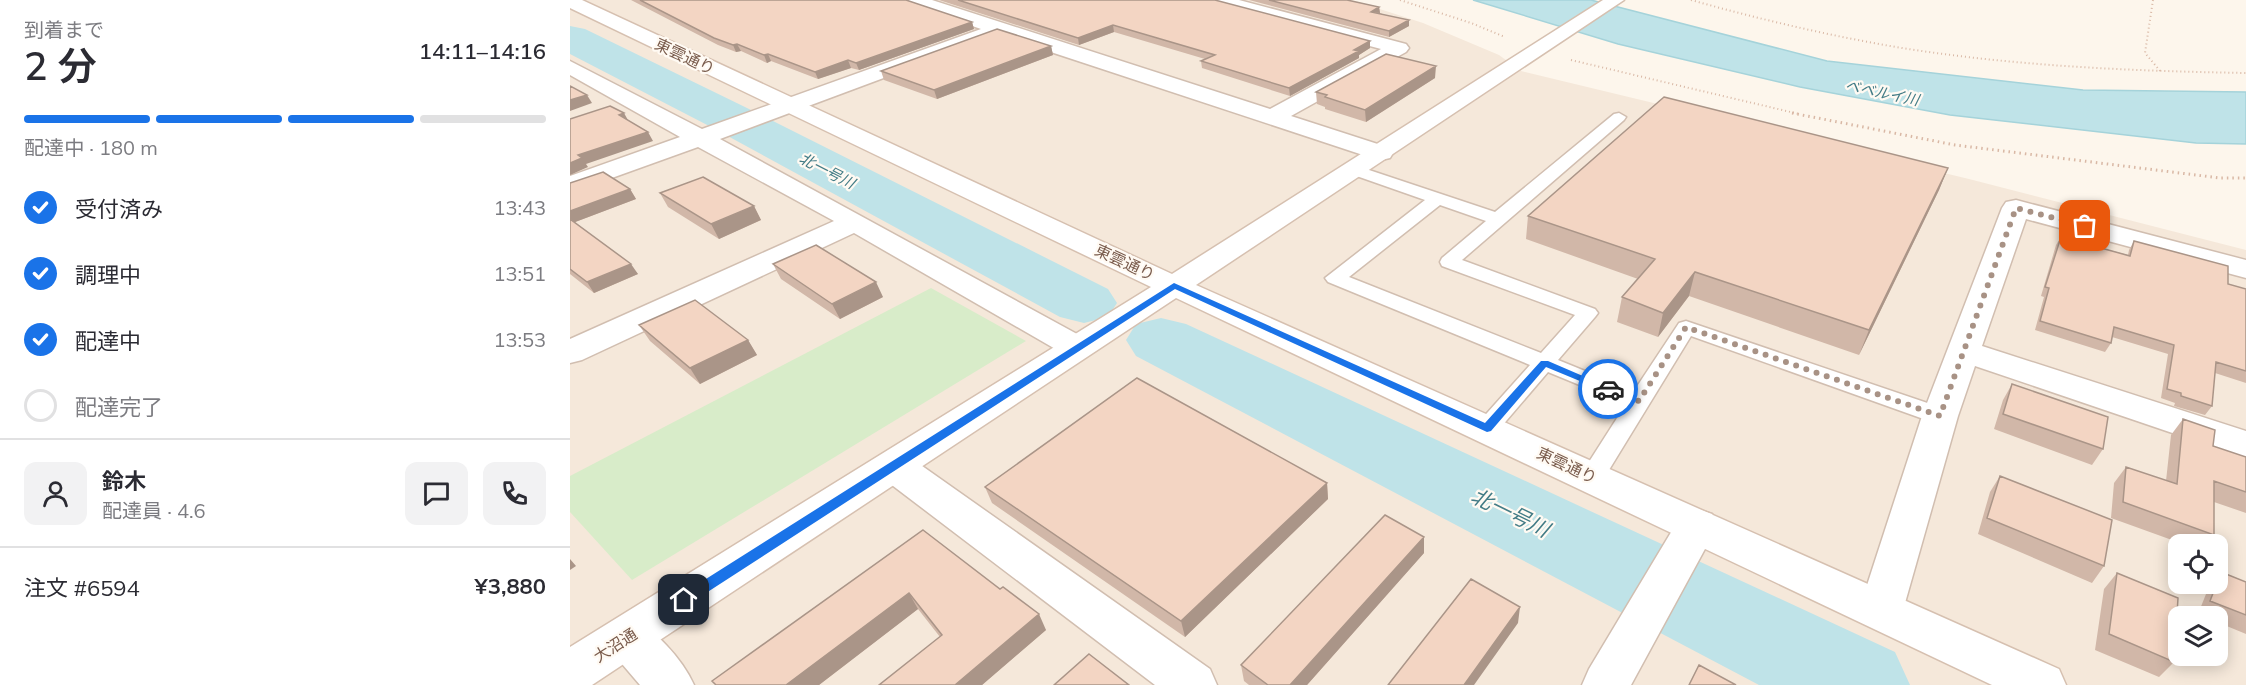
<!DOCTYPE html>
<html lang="ja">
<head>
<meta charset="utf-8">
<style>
	body { margin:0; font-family:Mulish,"Noto Sans JP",sans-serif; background:#f2f2f3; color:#2b2b33; height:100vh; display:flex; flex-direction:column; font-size:22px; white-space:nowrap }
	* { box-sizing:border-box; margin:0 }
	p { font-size:20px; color:#7c7c81 }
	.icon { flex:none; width:33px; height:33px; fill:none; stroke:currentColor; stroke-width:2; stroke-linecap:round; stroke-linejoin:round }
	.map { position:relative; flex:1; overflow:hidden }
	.panel { display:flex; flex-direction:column; background:#fff; width:570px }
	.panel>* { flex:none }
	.buttons { position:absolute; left:1598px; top:534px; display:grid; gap:12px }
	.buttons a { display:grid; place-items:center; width:60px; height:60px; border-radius:12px; background:#fff; box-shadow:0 3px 15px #0003; font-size:30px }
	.pin { position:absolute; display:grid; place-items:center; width:51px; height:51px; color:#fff; margin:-26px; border-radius:12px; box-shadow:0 3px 9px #0006 }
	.courier { position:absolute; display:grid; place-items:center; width:60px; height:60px; margin:-30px; border:4px solid #1a73e8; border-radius:50%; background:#fff; color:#222; box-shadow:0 2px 8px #0007 }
	.summary em { font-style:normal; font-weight:600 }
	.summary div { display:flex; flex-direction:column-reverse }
	.summary { display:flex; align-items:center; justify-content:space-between; height:102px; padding:0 24px }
	h1 { font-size:39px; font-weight:600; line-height:45px }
	.bar { display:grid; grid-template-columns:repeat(4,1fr); gap:9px 6px; align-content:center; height:72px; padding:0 24px }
	.bar i { height:8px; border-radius:4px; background:#e1e1e2 }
	.bar .active { background:#1a73e8 }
	.bar p { grid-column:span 4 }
	.line { display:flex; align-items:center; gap:15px; padding:0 24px; border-top:2px solid #e1e1e2 }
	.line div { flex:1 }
	.round { display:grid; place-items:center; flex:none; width:63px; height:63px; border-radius:12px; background:#f2f2f3 }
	ol { padding:0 24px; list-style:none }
	li { display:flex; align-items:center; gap:18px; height:66px }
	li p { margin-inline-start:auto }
	li .icon { padding:6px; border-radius:50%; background:#1a73e8; color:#fff; stroke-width:4 }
	li:last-child { color:#7c7c81 }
	li i { width:33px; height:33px; border:3px solid #e1e1e2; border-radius:50% }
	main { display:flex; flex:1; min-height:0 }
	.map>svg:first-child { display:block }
</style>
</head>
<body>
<main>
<section class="panel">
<div class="summary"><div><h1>2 分</h1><p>到着まで</p></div><em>14:11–14:16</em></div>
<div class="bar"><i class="active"></i><i class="active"></i><i class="active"></i><i></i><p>配達中 · 180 m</p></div>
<ol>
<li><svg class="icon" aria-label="check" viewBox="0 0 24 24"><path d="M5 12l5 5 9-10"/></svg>受付済み<p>13:43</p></li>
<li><svg class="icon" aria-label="check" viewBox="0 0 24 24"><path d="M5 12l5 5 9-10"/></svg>調理中<p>13:51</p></li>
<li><svg class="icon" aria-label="check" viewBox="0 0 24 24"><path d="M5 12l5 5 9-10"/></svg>配達中<p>13:53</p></li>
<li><i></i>配達完了</li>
</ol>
<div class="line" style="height:108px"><a class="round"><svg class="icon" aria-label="person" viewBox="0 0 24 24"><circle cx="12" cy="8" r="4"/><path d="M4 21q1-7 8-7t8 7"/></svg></a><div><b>鈴木</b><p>配達員 · 4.6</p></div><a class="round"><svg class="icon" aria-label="chat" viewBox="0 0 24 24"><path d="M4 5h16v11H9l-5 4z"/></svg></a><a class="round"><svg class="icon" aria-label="phone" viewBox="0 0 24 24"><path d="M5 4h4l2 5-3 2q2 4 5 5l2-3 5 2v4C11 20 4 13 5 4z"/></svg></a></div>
<div class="line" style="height:78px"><div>注文 #6594</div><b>¥3,880</b></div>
</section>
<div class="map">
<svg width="1676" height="685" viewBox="0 0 1676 685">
	<rect width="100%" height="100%" fill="#fdf6ec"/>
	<path fill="#f5e8da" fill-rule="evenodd" d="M0,0H782L853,23L929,55L951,71L1399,179L1676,250V685H0ZM1608,544H1647V584H1608ZM1608,616H1647V656H1608Z"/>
	<path fill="#d8ecc9" d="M361,288L456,341L62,580L0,512V476Z"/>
	<path fill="#bfe3e8" stroke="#a5d3da" stroke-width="1.5" d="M903,0H1021L1257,61L1513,90L1676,92V144L1626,143L1380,115L1230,87L1048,44Z"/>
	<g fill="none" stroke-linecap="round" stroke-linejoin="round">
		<path fill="#bfe3e8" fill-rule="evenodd" d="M0,26L15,29L177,108L538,289L547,303L538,317L514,323L490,317L143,128L0,54Z
			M591,318L616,324L1325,652L1340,685H1189L566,356L556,340L566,324Z"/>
		<g stroke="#d1beb0" stroke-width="3">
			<path id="lane" d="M1049,113L1056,117L1054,120L892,260L1025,309L1028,313L1025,317L988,360L1064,391L1109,323L1116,321L1378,410L1382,416L1378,422L1370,424L1362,422L1121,336L1031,483L1022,485L1013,483L1010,476L1056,404L978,372L925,434L917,436L909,434L905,428L909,422L960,365L758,282L755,278L855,200L778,173L776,170L778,167H790L925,212L1044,114ZM870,205L916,221L872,258L870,262L872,266L1005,315L971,353L779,277Z"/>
		</g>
		<g stroke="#d1beb0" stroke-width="3">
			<path id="street" d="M335,0H362L700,109L811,49L642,4L639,0H669L836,44L839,48L836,52L721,116L820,148L823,153L820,158L811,160L802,158L429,35L150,139L518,340L523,347L518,354L506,358L494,354L284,233L12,360L0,363V339L264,221L128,147L0,193V176L110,137L0,75V61L132,129L411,29L338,4Z
				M1446,200L1676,260V278L1456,219L1412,346L1676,431V458L1405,366L1388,416L1333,610L1327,624L1311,629L1295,624L1289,610L1352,416L1432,208L1436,202Z
				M324,452L338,456L640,669L647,685H585L310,476L305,466L310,456Z
				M1127,509L1142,514L1148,525L1061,685H1012L1019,669L1112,514Z
				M57,617C83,626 113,660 124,685H70L41,651L34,637L41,623Z"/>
		</g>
		<g stroke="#d6c0b0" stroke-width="3">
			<path id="secondary" d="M0,0H12L602,274L1033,0H1054L626,285L1489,669L1496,685H1422L606,298L22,685H0V647L581,287L0,8Z"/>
		</g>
		<path stroke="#d9b8a5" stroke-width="2" stroke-dasharray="1 3" stroke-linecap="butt" d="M830,0L901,23L935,37
			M1121,0C1189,19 1256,35 1326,47C1442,66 1559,71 1676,73
			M1583,0L1575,53L1591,72
			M1001,60L1229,114"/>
		<path stroke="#d9b8a5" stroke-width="3" stroke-dasharray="1.5 4" stroke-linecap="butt" d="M1222,113L1385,145L1650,178H1676"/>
		<use href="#lane" fill="#fff" fill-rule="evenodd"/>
		<use href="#street" fill="#fff" fill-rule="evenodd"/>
		<use href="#secondary" fill="#fff" fill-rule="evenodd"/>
	</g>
	<path fill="#d1b7a8" d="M61,0H336L402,22L404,29L289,70L281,68L248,79L201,61L197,63L171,51L166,52L148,45Z
		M369,0H645L800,48L789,55V58L720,96L632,68L631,61L635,59L544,32L509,45Z
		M679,0H777L809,7L810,13L839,26L819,37Z
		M481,46L483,55L367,99L314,80L311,71Z
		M865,78L796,122L755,109V107L747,104L746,92Z
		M1378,168L1369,190L1289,355L1119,296L1088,337L1047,322L1052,297L1068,279L956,239L958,216Z
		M0,183L60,189L66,199L5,222L68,274L24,293L0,274Z
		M90,193L184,206L191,220L149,239L98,207Z
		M1491,237L1558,255L1559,250L1564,241L1658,284L1676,289V383L1645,373L1642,406L1635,415L1604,406L1605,403L1591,398L1598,354L1542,337L1541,343L1535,352L1465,330L1474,297L1471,296L1486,245Z
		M203,264L313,297L270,319L211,279Z
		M69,325L178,340L187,355L130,384L80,341Z
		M1442,384L1533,449L1522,465L1424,429L1433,400Z
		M1613,419L1643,446L1676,457V513L1644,502V535L1636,544H1613L1541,518L1544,483L1556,467L1596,481L1601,435Z
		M1430,476L1534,566L1522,583L1408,534L1420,492Z
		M757,483L758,499L615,637L422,503L415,487Z
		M353,530L476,630L412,685H309L370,637L348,609L249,685H145Z
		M854,537V553L737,685H679L674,681L671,665Z
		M1547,573L1604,662L1589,677L1525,650L1534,589Z
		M1656,574L1676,582V634L1647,622V616H1634L1628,614L1638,589L1642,584H1647V578L1650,575L1654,576Z"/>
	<path fill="#aa9588" d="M809,7L810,13L801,12Z
		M839,20V26L819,37V31Z
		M402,22L404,29L289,70L286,63Z
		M543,25L544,32L509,45L508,38Z
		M800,41V48L789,55V58L720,96L719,88Z
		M167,44L171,51L166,52L163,45Z
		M481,46L483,55L367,99L364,90Z
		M198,54L201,61L197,63L194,55Z
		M278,60L281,68L248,79L245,72Z
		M866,66L865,78L796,122L795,110Z
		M17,95L22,103L0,111V100Z
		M54,113L59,122L49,115Z
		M78,132L83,141L16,164L18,167L0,175V163L8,155Z
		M1378,168L1369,190L1289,355L1299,330Z
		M60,189L66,199L0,224V211Z
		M184,206L191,220L149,239L141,224Z
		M61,264L68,274L24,293L17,282Z
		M1125,272L1119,296L1088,337L1093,313Z
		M306,282L313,297L270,319L262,304Z
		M178,340L187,355L130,384L120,368Z
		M757,483L758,499L615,637L611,621Z
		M854,537V553L737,685H720Z
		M0,559L6,566L0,570Z
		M339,593L348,609L249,685H216Z
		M950,607L948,623L904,685H894Z
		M469,614L476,630L412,685H385Z"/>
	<path fill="#f3d5c3" stroke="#aa9588" stroke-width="1.5" d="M70,0H336L402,22L286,63L278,60L245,72L198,54L194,55L167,44L163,45L144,38Z
		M388,0H645L800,41L784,50L789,51L719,88L631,61L645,55L543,25L508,38Z
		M699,0H777L809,7L801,12L839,20L819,31Z
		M427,29L481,46L364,90L311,71Z
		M816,54L866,66L795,110L755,97L757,95L746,92Z
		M0,86L17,95L0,100Z
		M1094,97L1378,168L1299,330L1125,272L1093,313L1052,297L1085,259L958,216Z
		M40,106L54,113L49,115L78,132L8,155L12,158L0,163V119Z
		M33,172L60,189L0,211V183Z
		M133,177L184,206L141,224L90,193Z
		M0,219L61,264L17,282L0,269Z
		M1491,237L1560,256L1564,241L1658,266V284L1676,289V371L1646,362L1642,406L1611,396V393L1597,389L1604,345L1544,327L1541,343L1470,321L1479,288L1475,287Z
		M246,245L306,282L262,304L203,264Z
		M125,300L178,340L120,368L69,325Z
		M567,378L757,483L611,621L415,487Z
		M1442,384L1538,417L1533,449L1433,414Z
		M1613,419L1645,430L1643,446L1676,457V492L1644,481V535L1553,502L1556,467L1607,484Z
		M1430,476L1542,520L1534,566L1417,518Z
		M815,515L854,537L720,685H698L671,665Z
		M353,530L430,589L433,587L469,614L385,685H309L372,635L339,593L216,685H146L142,681Z
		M1547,573L1608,598L1604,662L1539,634Z
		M1656,574L1676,582V615L1640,601L1650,575L1656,577Z
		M901,579L950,607L894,685H818Z
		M519,654L559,685H484Z
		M1129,665L1166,685H1119Z"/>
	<path fill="#1a73e8" d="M604,283L915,423L971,361H978L1043,389L1038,392L1034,391L976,367L921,431L917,432L605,289L119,604H109L107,600L109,596Z"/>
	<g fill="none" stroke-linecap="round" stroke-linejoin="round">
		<path stroke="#a89285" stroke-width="6" stroke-dasharray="0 10.8" d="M1038,389L1069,401L1116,327L1370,416L1446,208L1515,226"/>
	</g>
	<g text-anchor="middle" stroke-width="4.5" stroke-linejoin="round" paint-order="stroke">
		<g font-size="15" font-style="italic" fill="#437c86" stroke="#fffaf3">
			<text transform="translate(1312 93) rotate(12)" y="5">ベベルイ川</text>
			<text transform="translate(257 171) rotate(27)" y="5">北一号川</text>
		</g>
		<g font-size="16" fill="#7a5c4d" stroke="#fffaf3">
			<text transform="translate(115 56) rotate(25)" y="6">東雲通り</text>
			<text transform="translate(555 262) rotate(25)" y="6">東雲通り</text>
			<text transform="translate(997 465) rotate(25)" y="6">東雲通り</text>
			<text transform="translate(45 645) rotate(-33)" y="6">大沼通</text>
		</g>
		<g font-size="21" font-style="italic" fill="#437c86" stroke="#fffaf3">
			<text transform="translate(940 513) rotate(26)" y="7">北一号川</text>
		</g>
	</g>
</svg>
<div class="buttons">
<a><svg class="icon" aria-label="locate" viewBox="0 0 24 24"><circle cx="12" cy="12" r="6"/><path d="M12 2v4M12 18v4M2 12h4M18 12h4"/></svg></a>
<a><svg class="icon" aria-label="layers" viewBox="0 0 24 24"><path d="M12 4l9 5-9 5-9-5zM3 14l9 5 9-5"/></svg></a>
</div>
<div class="pin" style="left:1515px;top:226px;background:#ea580c"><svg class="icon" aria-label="bag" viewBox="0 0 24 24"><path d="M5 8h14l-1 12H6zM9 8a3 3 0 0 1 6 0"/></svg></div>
<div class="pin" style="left:114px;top:600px;background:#1f2937"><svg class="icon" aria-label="home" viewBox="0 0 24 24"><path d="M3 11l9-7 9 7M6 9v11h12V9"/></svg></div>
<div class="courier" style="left:1038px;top:389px"><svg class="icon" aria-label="car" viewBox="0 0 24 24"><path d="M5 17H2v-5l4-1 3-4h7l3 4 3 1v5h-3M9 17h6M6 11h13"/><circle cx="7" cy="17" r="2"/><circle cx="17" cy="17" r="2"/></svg></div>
</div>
</main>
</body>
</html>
